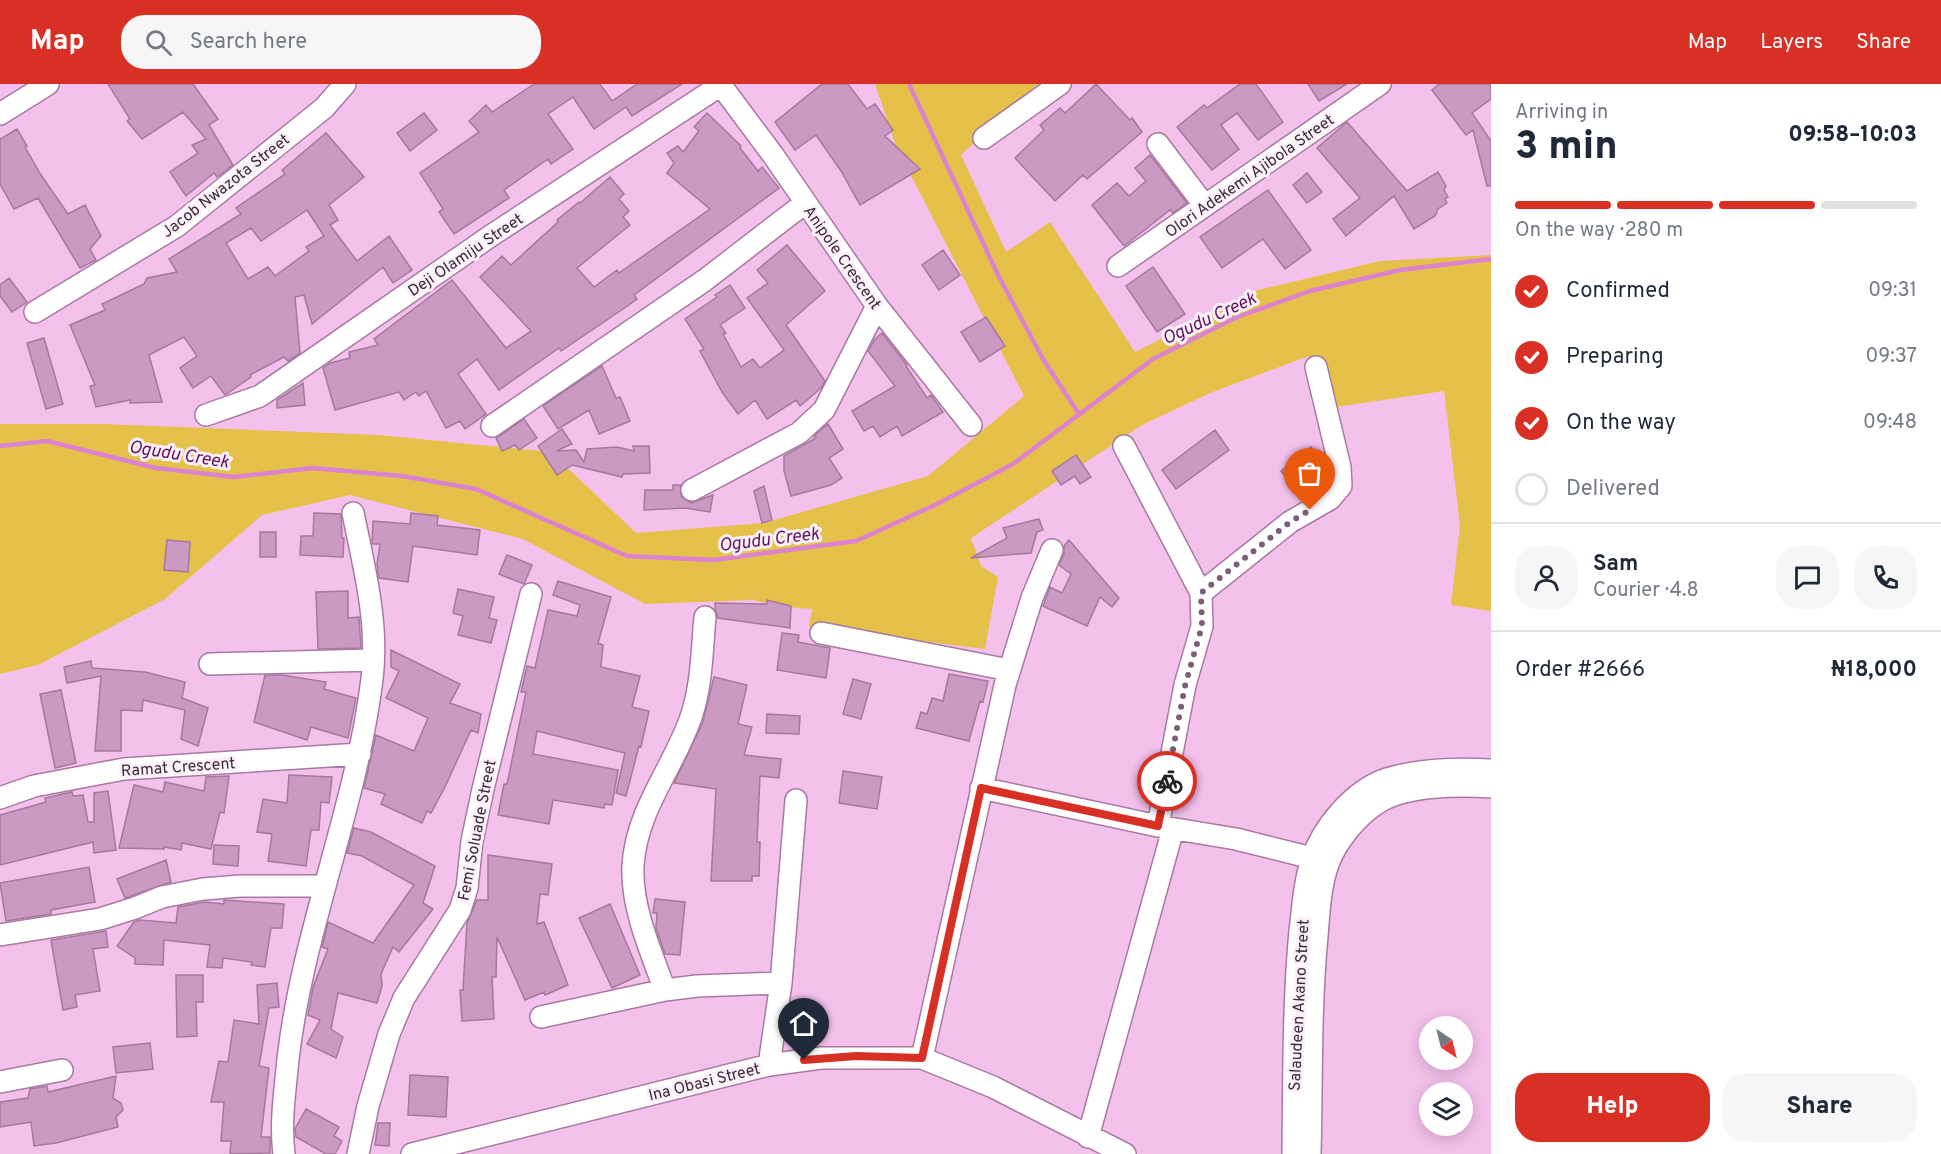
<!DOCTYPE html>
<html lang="en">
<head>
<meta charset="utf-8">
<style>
	body { margin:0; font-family:Overpass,sans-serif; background:#f6f6f7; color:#1f2937; height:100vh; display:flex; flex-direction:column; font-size:22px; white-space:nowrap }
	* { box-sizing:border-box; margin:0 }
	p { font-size:20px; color:#747a83 }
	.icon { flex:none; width:33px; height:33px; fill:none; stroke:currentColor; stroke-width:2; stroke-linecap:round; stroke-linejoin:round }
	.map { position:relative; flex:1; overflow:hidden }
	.details { display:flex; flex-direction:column; background:#fff; width:450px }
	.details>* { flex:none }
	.needle { width:39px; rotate:145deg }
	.tools { position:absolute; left:1419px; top:932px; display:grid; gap:12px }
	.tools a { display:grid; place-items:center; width:54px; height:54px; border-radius:50%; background:#fff; box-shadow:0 3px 15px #0003; font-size:30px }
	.pin { position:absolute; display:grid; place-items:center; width:51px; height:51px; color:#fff; margin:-62px -26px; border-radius:50% 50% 50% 0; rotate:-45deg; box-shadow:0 0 6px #0007 }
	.pin .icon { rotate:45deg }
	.courier { position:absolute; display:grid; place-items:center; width:60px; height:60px; margin:-30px; border:4px solid #d93025; border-radius:50%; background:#fff; color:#222; box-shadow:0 2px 8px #0007 }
	.head em { font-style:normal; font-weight:800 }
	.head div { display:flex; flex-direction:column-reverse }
	.head { display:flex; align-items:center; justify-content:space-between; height:102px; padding:0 24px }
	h1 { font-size:39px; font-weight:800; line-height:45px }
	.bar { display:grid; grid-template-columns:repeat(4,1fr); gap:9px 6px; align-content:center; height:72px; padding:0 24px }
	.bar i { height:8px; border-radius:4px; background:#e0e1e3 }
	.bar .selected { background:#d93025 }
	.bar p { grid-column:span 4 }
	.line { display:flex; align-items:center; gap:15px; padding:0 24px; border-top:2px solid #e0e1e3 }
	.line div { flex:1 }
	.round { display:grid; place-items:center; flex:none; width:63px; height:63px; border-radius:24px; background:#f6f6f7 }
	ol { padding:0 24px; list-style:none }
	li { display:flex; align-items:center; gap:18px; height:66px }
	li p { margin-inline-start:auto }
	li .icon { padding:6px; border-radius:50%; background:#d93025; color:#fff; stroke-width:4 }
	li:last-child { color:#747a83 }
	li i { width:33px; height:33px; border:3px solid #e0e1e3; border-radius:50% }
	.cta { display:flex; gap:12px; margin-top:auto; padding:12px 24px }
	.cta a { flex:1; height:69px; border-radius:24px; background:#d93025; color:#fff; font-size:24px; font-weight:800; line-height:69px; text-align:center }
	.cta a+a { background:#f6f6f7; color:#1f2937 }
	header { display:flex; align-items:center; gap:36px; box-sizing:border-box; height:84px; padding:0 30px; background:#d93025; color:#fff }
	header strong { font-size:28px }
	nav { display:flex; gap:33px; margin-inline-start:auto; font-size:21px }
	.search { width:420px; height:54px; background:#f6f6f7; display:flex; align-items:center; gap:15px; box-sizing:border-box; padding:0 21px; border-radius:24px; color:#747a83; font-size:22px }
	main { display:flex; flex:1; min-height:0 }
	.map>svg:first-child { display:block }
</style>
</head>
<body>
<header>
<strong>Map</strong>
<div class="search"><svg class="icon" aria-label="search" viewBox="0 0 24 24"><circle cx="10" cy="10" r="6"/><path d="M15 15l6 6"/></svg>Search here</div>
<nav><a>Map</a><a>Layers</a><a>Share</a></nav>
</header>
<main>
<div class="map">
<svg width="1491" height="1070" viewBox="0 0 1491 1070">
	<rect width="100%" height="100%" fill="#f4c1ec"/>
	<path fill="#e6c14a" d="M875,0H1038L961,71L1006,168L1050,138L1135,268L1258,206L1380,177L1491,171V527L1451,521L1460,441L1444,307L1315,326L1309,272L1210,309L1142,341L971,454L981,482L998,493L985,565L809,543L812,525L787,523L752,516L645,520L523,455L350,411L262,431L165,515L38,581L0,590V340H103L379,351L551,368L636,449L764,439L928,392L1024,312L896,62Z"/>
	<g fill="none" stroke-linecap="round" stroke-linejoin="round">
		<path stroke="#dd81d1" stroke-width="4.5" d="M909,0L998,191L1043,275L1079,330
			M0,362L47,357L156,384L234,393L312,384L402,392L476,405L627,472L714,476L856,457L937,420L1013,380L1153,275L1235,234L1310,207L1400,186L1491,175"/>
	</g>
	<path fill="#cb9ac3" stroke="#a6789f" stroke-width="1.5" fill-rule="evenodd" d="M108,0H193L218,35L209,41L233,81L217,93L214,89L186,112L170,88L198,69L192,61L206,55L183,28L142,55L127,37L130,35Z
		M534,0H600L612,17L637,0H682L632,32L626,23L594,45L573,13L548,30L573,65L551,80L548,75L504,106L509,114L454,150L439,128L443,125L420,89L479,48L469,37L486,21L492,28Z
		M822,0H848L867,25L875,20L893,46L885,52L920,85L860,121L841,87L816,51L795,66L775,38Z
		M1096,0L1130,36L1132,34L1142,48L1087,95L1083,91L1055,117L1015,74L1044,46L1040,41L1060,24L1065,29Z
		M1240,0H1256L1283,38L1258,56L1237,29L1221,41L1239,65L1212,86L1177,43L1204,21L1207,24Z
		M1308,0H1347L1319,17Z
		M1439,0H1491V15L1472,29L1491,57V102H1487L1473,46L1466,51L1432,6Z
		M424,29L437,46L410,67L397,49Z
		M707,29L741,62L740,64L758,87L762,83L779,104L634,211L637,215L626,223L561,267L559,264L499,306L477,275L458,290L486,330L465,345L460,337L446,344L426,307L419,312L416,308L404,316L399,308L335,326L323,284L330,279L350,274L349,268L378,261L374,255L452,196L506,264L531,247L480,193L502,172L511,181L558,138L557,136L579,118L580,119L610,93L624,110L619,115L629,127L623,133L630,141L577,184L594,203L617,186L619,189L710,125L667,89L674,79L667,69L678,62L683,68L699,47L694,43Z
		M1347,38L1407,107L1438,88L1446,102L1444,106L1448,113L1445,115L1447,119L1438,125L1435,132L1414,145L1394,112L1346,152L1333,135L1360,114L1317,64Z
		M17,45L27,62L25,63L41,91L68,130L85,121L101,152L90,165L96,176L80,184L38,114L14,125L0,100V55Z
		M326,49L364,93L329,121L338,136L330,141L357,177L389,152L412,186L393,199L383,183L312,240L304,211L295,213L300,269L288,277L284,273L250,291L251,293L225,311L211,292L193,304L180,284L197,272L184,253L149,271L162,318L130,319V316L96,323L90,302L95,301L70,241L105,226L102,220L144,200L147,194L177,188L169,175L241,130L236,124L285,90L282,86ZM307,126L324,152L306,163L309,167L275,192L268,183L248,195L226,159L251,144L261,157Z
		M1150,71L1187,119L1173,129L1170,126L1124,162L1092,121L1117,99L1129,112L1146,97L1135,84Z
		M1307,89L1322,108L1307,119L1293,101Z
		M1268,106L1311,166L1285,185L1263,155L1222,184L1200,153Z
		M787,161L825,207L786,241L825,297L821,304L800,322L796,316L767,335L755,316L738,330L722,308L700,267L704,265L685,235L717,213L715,211L730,201L745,224L720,241L726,249L723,250L741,283L753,275L760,284L784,266L747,214L768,199L757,186Z
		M943,166L960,191L939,206L922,181Z
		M1153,183L1185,230L1157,248L1126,202Z
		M9,194L27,218L12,228L0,212V201Z
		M986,233L1005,262L980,278L961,248Z
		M882,249L907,281L906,282L927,314L931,311L943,328L902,352L897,342L880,353L873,342L864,347L852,327L895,302L868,267L875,255Z
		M44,254L63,320L46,325L27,259Z
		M602,282L616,314L620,313L630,337L599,350L589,326L558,345L543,322Z
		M303,299L305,321L277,324V316Z
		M524,335L537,354L519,366L515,361L502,367L496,354Z
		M828,340L843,365L829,374L842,394L831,401L791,412L784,387V372L816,354L814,352Z
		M562,345L572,360L556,367L576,366L584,378L587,365L617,363L634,367L633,362H649L650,389L623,390L622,393L572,381L557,391L538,362Z
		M1215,346L1229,366L1176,405L1162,386Z
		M1311,363L1327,385L1298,408L1281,387Z
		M1076,371L1091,393L1080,400L1075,392L1061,401L1052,387Z
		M673,401H681V412L691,419L713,411L710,428L685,424L644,426L645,406H673Z
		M764,402L772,436L762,439L754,407Z
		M314,429L341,430L342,454H344L343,473L300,471L301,452H313Z
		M411,429L438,432L437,441L480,446L477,471L413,462L408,498L379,494L377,480L380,460H372L373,437L410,440Z
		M1039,435L1043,446L1037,448L1031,469L971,474L1007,454L1003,444Z
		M260,448H276V473H260Z
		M167,456L190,458L188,488L164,486Z
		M1069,456L1119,514L1112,523L1100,513L1087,542L1043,522L1050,503L1062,509L1071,490L1059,481L1064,470V462Z
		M507,471L532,481L524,500L499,490Z
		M558,497L611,513L598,559L603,561L601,583L640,592L632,623L649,627L641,663L639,662L626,712L616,709L625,669L537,647L533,670L618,686L612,721L605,720L604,724L553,716L549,740L498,731L504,700H507L526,608H521L527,582L535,584L548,526L577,532L580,521L553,511Z
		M458,505L494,513L489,534L497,536L491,559L458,551L463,532L453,529Z
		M348,507V534L359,533L361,564L318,565L316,508Z
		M767,516L791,522L790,544L718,534L715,525V519L767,520Z
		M782,549L799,551L798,558L830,564L826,594L777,586Z
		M391,566L460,600L450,619L481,630L478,649L471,646L445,703L431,729L427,727L422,739L381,720L385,710L364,704L376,651L414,667L428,634L386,614L399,587L391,583Z
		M91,577L92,584L145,588L185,598L182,614L208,624L198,662L181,655L185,626L143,616L142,627L121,626V667H95L101,592L67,599L64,583Z
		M949,590L988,597L983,618L980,617L969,657L916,644L921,628L927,630L932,614L943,617Z
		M265,591H282L326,598L324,605L356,614L348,654L311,643L307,656L254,638Z
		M714,593L747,601L738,640L752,643L744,671L781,675L779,694L760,692L757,758H760L759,792H752V797H711L716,705L674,699L703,638Z
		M853,595L871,600L861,635L843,630Z
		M61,606L76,679L55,684L40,610Z
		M767,630L800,632L799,650L766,649Z
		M843,687L882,693L877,725L839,719Z
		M289,691L332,693L329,719L321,718L319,746H311L306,782L268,777L272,750L257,748L263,715L287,719Z
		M229,692L224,729L220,728L211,765L182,759L181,766L164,763V765L119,764L134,701L163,708L165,698L204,707L206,693Z
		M108,707L116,766L94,769L93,758L0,781V731L46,718L45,714L72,708L73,712L83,711L88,738H94V709Z
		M354,744L371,748L435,782L423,819L433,825L399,868L393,863L381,890L382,902L377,919L338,909L331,945L343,953L336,974L307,960L320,936L308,931L313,903L328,865L322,863L328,838L373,859L414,801L362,772L347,769Z
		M214,761L239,762L238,782L213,780Z
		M488,771L552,780L548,811L540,810L537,840L544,838L568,901L545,911L544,908L525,916L497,853L496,893H492L494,935L462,937L460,906H463L467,839L477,816H488Z
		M166,776L171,798L125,814L117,795Z
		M89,783L95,818L51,826V830L6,837L0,799Z
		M655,815L685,818L680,871L665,870L656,844L657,829H653Z
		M224,816L284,820L282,844H271L265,883L251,881L252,878L223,874L222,884L207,883L210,861L164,856L163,881L135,880V874L117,862L134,838L140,836L176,839L178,823L205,818L224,820Z
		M610,820L640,891L612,904L579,834Z
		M106,847L108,863L93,865L100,907L75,911L77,923L63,926L51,856Z
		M176,891H203V918H196L197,952L177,953Z
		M277,899L279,923L269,924L259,982L269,984L261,1053H270V1069L230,1070L231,1057H221L224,1018H211L219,977L228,978L234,936L259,940L257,901Z
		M150,959L153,985L116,989L113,963Z
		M410,991L448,993L446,1033L408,1031Z
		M116,992L113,1014L121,1019L123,1026L116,1033L118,1043L56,1059L34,1062L31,1038L0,1043V1018L28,1014L30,1005L47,1002L48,1008Z
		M306,1025L339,1043L334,1052L342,1057L335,1070H326L296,1053L295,1045Z
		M378,1039H390L389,1062L375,1061Z"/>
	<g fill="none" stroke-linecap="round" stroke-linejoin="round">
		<g stroke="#a87aa1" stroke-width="24">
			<path id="minor" d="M720,0L773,71L877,222L971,341
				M0,30L48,0
				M984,54L1060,0
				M1158,60L1205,122
				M1118,182L1380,0
				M35,228L177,142L324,24L345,0
				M206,331L260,312L489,153L721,1
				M492,342L705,196L805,119
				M1124,362L1201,509L1202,542L1185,601L1158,742
				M692,406L799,349L824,326L877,222
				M1201,509L1290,438L1330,415L1341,402L1340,383L1316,283
				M821,549L1009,586
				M210,580L373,576
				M981,704L1158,742L1236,755L1324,777
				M0,714L34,702L124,685L360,670
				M0,851L100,835L135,824L162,813L203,805L240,802H324
				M665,906C651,868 631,823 633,782C636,726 674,683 691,633C702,601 702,565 705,533
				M541,933L665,906L697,902L781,899
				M922,974L1005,601L1032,514L1052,466
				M769,981L781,899L796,716
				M0,998L62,986
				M1088,1053L1173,745
				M284,1070C280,1038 285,1008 288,975C303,845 356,725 372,595C379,540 364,483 353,429
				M358,1070L368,1022L389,950L404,914L460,826L467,804L472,757L483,705L531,510
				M412,1070L769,981L821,974H922L993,1003L1125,1070
				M1293,1070C1294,996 1293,921 1300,847C1303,823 1304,799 1312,776C1322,743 1354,706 1387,695C1419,685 1457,684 1491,686
				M1310,1070C1312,998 1310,924 1317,852C1319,828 1320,803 1328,780C1337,756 1358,731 1379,718C1407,701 1459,701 1491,703"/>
		</g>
		<use href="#minor" stroke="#fff" stroke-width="21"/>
	</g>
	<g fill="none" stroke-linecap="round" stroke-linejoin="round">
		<path stroke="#7c5e78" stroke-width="6" stroke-dasharray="0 10.8" d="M1167,697L1185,602L1202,542L1201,509L1290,438L1310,426"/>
		<path stroke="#d93025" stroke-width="8" d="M804,976L856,972L922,974L981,704L1158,742L1167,697"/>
	</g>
	<g text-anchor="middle" stroke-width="6" stroke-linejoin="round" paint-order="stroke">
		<g font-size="16" fill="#3c2939" stroke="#fcf1fa">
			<text transform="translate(1249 91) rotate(-35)" y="6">Olori Adekemi Ajibola Street</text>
			<text transform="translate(225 101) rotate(-38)" y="6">Jacob Nwazota Street</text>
			<text transform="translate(465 170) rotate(-34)" y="6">Deji Olamiju Street</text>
			<text transform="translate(843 173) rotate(55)" y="6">Anipole Crescent</text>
			<text transform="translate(178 682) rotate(-4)" y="6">Ramat Crescent</text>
			<text transform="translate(476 746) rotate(-79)" y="6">Femi Soluade Street</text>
			<text transform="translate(1298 921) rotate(-87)" y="6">Salaudeen Akano Street</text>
			<text transform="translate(704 997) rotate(-14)" y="6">Ina Obasi Street</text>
		</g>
		<g font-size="18" font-style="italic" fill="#64115d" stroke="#fcf1fa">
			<text transform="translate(1209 234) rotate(-25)" y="6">Ogudu Creek</text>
			<text transform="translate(179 370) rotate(9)" y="6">Ogudu Creek</text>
			<text transform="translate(769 455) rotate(-7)" y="6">Ogudu Creek</text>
		</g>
	</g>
</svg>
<div class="tools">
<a><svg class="needle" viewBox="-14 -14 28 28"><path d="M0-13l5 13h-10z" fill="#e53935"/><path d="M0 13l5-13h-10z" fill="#747a83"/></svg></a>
<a><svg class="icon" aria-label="layers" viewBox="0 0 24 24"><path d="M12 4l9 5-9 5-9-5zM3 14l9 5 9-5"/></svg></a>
</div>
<div class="pin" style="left:1310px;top:426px;background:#ea580c"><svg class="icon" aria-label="bag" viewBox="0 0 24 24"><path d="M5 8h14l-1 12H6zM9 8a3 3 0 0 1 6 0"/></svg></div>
<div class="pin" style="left:804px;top:976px;background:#1f2937"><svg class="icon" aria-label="home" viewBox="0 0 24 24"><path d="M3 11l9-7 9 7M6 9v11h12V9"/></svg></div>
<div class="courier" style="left:1167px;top:697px"><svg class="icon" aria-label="bike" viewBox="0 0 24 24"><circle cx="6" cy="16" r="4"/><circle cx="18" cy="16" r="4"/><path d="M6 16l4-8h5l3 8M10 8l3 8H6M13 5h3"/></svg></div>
</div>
<section class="details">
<div class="head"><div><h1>3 min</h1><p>Arriving in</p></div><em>09:58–10:03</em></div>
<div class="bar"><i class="selected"></i><i class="selected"></i><i class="selected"></i><i></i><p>On the way · 280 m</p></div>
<ol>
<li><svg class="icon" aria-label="check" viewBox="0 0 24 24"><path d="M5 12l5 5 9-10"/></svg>Confirmed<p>09:31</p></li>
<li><svg class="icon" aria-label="check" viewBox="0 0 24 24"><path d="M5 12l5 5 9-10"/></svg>Preparing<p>09:37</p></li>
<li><svg class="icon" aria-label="check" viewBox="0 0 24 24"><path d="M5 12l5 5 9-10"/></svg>On the way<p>09:48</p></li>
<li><i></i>Delivered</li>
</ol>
<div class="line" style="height:108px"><a class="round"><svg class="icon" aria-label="person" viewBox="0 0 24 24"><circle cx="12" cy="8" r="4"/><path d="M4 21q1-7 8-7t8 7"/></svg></a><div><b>Sam</b><p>Courier · 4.8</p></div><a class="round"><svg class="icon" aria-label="chat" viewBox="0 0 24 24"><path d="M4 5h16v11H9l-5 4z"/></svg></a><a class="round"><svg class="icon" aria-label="phone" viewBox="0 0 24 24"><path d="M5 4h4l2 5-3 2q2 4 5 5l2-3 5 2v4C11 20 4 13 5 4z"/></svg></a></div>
<div class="line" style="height:78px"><div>Order #2666</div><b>₦18,000</b></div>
<div class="cta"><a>Help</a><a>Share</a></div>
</section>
</main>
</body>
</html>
